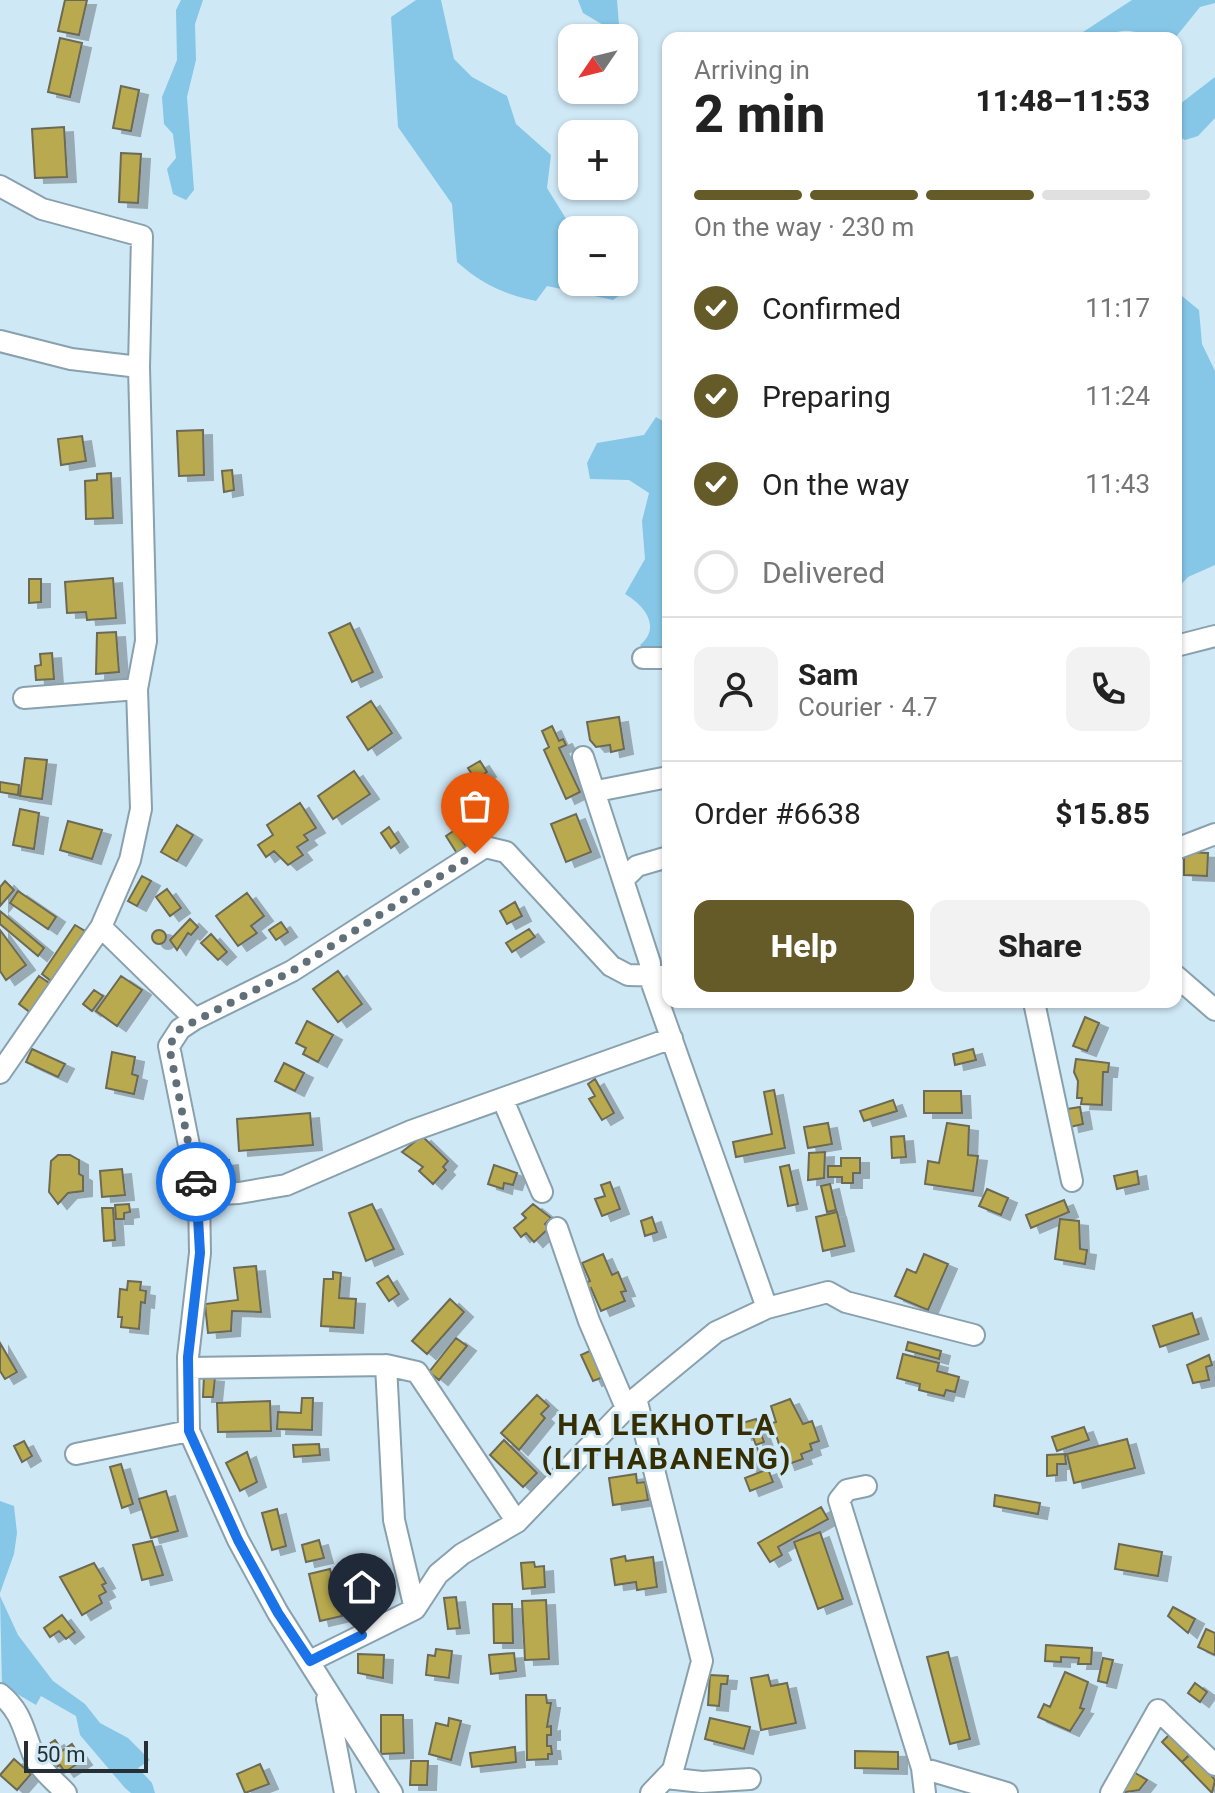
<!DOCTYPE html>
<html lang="en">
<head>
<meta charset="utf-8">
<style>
	body { margin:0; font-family:Roboto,sans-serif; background:#f2f2f2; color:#222; height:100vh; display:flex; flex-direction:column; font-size:30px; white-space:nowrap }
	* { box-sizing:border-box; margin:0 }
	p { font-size:26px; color:#767676 }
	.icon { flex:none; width:44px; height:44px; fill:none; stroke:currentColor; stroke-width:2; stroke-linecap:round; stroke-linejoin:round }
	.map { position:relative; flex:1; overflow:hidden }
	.sheet { position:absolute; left:662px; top:32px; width:520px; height:976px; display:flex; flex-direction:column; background:#fff; border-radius:16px; box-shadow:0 2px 6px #0004 }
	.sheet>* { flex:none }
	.needle { width:52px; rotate:235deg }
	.fabs { position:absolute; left:558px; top:24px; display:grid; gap:16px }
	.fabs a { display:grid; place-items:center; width:80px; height:80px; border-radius:16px; background:#fff; box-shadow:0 2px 6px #0004; font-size:40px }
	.scale { position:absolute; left:24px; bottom:20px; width:124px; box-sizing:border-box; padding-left:8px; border:4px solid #262f34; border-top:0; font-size:22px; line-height:28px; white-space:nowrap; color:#262f34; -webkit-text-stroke:6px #cfe8f5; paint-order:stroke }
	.pin { position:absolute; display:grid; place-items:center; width:68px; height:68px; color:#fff; margin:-82px -34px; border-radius:50% 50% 50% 0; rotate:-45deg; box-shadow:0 0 8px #0007 }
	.pin .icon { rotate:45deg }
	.courier { position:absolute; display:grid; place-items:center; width:80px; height:80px; margin:-40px; border:6px solid #1a73e8; border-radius:50%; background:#fff; color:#222; box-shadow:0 2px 10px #0007 }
	.summary em { font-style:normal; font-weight:800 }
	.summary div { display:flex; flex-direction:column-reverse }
	.summary { display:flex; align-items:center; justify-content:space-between; height:136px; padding:0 32px }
	h1 { font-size:52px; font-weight:800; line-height:60px }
	.bar { display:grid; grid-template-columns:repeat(4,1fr); gap:12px 8px; align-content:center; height:96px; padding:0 32px }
	.bar i { height:10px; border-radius:6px; background:#e0e0e0 }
	.bar .on { background:#645b28 }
	.bar p { grid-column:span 4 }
	.line { display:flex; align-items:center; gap:20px; padding:0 32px; border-top:2px solid #e0e0e0 }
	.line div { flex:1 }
	.round { display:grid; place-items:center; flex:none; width:84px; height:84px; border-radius:16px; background:#f2f2f2 }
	ol { padding:0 32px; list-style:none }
	li { display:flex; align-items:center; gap:24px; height:88px }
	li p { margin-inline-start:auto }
	li .icon { padding:8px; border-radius:50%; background:#645b28; color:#fff; stroke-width:4 }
	li:last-child { color:#767676 }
	li i { width:44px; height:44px; border:4px solid #e0e0e0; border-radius:50% }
	.cta { display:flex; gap:16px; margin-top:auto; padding:16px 32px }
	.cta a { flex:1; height:92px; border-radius:16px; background:#645b28; color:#fff; font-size:32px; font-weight:800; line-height:92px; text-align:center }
	.cta a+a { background:#f2f2f2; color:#222 }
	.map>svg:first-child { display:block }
</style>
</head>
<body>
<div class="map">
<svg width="1215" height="1793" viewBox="0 0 1215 1793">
	<defs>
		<filter id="shadow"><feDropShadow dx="9" dy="5" stdDeviation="0" flood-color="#0004"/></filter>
	</defs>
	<rect width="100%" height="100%" fill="#cfe8f5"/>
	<path fill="#86c6e7" d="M181,0H203L195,24L196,60L187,97L194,190L186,200L173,194L167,169L176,158L173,134L164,124L162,97L177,60L176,10Z
		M416,0H441L454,59L472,77L507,96L516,124L551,155L547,188L573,230L572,282H623L624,292L613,300L547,286L536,301C503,294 482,284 457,262L452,204L398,127L391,17Z
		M578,0H617L619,25L610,29L583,13Z
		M1132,0H1215V3L1200,7L1175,38C1158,38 1146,33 1130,31C1112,29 1098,44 1080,34Z
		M1215,77V118L1198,136L1185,140L1176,135V107Z
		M1176,273L1182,296L1199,310L1202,344L1215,371V565L1188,577L1176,590Z
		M656,417L668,424V645L647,651L640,645C662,627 644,605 625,594L645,559L642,521L649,493L629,480L590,479L587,463L597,443L644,435Z
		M0,1501L14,1506L17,1533L14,1554L0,1593Z
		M0,1596L18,1635L53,1681L85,1704L100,1723L128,1738L150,1760L138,1768L152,1783L155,1793H131L125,1788L80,1735L76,1716L41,1696L36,1705L2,1685Z"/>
	<path fill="#b9aa4f" stroke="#6c6954" stroke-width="2" filter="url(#shadow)" d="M65,0H87L79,35L58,31Z
		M60,38L82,43L70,97L48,92Z
		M121,86L139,90L131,131L113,128Z
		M64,127L67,177L35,178L32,129Z
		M121,153L141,154L138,203L119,202Z
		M203,430L204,475L179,476L177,431Z
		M82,436L86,461L61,465L58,439Z
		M232,470L234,490L224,492L222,471Z
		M111,473L113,518L86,519L85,481L97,480V474Z
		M113,578L116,618L87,620L86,612L67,613L65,582Z
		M29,579H41V602L29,603Z
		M350,623L373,672L352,682L329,633Z
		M116,632L119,672L96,674L97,633Z
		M52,653L54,679L36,680L35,666L41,665L40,654Z
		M371,701L392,733L368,750L347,717Z
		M619,717L624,749L611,752L610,745L596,747L590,740L587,722Z
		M552,726L559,741L563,739L566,745L559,748L580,792L566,799L544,750L549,747L542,731Z
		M25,758L47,760L42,799L20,796Z
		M480,761L487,772L475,779L468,768Z
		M354,771L370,794L333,819L318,796Z
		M0,782L19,785L18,795L0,792Z
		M300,803L316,828L304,835L308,840L297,847L303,855L288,865L274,851L266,857L258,845L273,835L267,825Z
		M20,809L39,813L34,849L13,845Z
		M576,814L591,852L566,862L551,824Z
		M68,821L102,830L92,859L60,850Z
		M472,821L479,833L469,840L461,828Z
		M177,825L193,835L177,861L161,852Z
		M389,827L399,842L391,848L381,833Z
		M455,830L468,849L458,855L446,836Z
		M1184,852L1208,853L1207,876L1184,875Z
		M142,876L151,881L137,906L128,901Z
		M5,881L14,890L0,906V887Z
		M167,889L181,908L170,916L156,897Z
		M18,891L56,917L48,929L10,903Z
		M247,893L264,916L251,926L257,933L238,946L216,916Z
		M515,902L522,916L507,924L500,911Z
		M0,911L44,948L38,956L0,924Z
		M190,919L198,927L191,935L188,933L177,950L170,940Z
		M281,922L288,932L276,940L269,930Z
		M75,925L85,931L51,981L42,974Z
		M529,929L535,937L512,952L506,943Z
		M152 937a7 7 0 1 1 14 0a7 7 0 1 1-14 0Z
		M0,930L26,965L6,980L0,971Z
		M211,934L227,952L218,960L201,943Z
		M338,971L362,1004L338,1022L313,989Z
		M39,976L52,985L31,1013L19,1004Z
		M121,976L142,990L117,1026L96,1011Z
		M94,990L103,996L92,1011L83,1004Z
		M1085,1017L1099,1023L1087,1051L1073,1046Z
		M307,1021L333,1035L318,1062L303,1054L306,1048L296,1043Z
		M32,1049L65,1064L58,1077L26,1062Z
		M973,1049L976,1060L955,1065L953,1054Z
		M112,1052L135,1057L132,1074L138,1076L134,1094L106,1088Z
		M1076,1059L1109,1063L1108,1072H1103L1102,1105L1081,1104L1082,1098H1077L1078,1081L1074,1072Z
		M284,1063L304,1073L295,1091L275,1081Z
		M595,1079L614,1113L602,1120L589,1099L595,1096L588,1084Z
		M774,1090L785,1148L736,1157L733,1142L772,1134L764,1092Z
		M924,1091H961L962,1113H924Z
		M893,1100L897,1111L864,1121L860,1111Z
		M1080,1107L1083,1124L1070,1127L1067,1109Z
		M310,1113L313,1145L239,1151L237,1119Z
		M828,1123L832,1144L808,1148L804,1127Z
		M947,1123L969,1126L968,1155L978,1156L973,1191L925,1184L928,1161L939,1163Z
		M422,1136L448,1161L443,1167L446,1170L433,1184L419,1171L423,1167L402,1152Z
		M904,1136L906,1157L892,1158L891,1137Z
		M825,1152L824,1178L808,1180L809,1153Z
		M58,1155H70L79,1160V1174L83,1176V1191L68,1193L58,1204L49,1192L51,1161Z
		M841,1158H860V1173H853V1183H842V1177H828V1166H841Z
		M229,1160L231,1182L206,1184L204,1163Z
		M494,1165L517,1173L513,1185L504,1183L503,1189L488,1184Z
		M789,1165L798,1204L788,1206L780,1167Z
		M122,1169L125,1195L102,1197L100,1171Z
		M1137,1171L1139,1184L1117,1189L1114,1176Z
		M610,1182L620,1209L602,1216L595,1199L605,1196L601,1185Z
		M830,1184L836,1210L827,1212L821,1186Z
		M987,1189L1008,1198L1001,1215L979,1206Z
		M1064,1200L1069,1212L1031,1228L1026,1215Z
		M129,1204L130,1212L124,1213V1219H116L115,1205Z
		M372,1204L394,1249L366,1261L349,1213Z
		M533,1204L551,1218L545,1224L549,1228L534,1242L526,1233L521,1237L514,1228L526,1218L522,1214Z
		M102,1208H113L115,1240L104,1241Z
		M837,1212L845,1246L823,1251L816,1217Z
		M652,1217L657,1232L645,1236L641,1221Z
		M1060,1219L1079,1221L1080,1249L1087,1250L1085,1264L1055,1259Z
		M603,1254L612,1275L618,1272L626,1291L621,1292L625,1301L601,1311L591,1288L586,1291L583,1284L590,1281L582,1263Z
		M924,1254L948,1264L928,1310L895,1296L907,1269L916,1273Z
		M256,1266L261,1312L232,1311L231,1331L208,1333L205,1304L238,1300L234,1268Z
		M333,1272L341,1273L339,1298L356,1299L354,1328L321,1326L324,1279H333Z
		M388,1276L399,1294L389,1301L377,1283Z
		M128,1281L141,1282L140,1290L146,1291L145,1303L141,1302L139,1329L121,1327L122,1317H118L120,1289L127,1290Z
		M450,1299L464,1312L427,1354L412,1341Z
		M1192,1313L1199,1334L1160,1347L1153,1326Z
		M456,1338L467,1346L439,1380L429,1372Z
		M908,1342L941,1351L939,1359L906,1350Z
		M0,1343L17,1372L5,1379L0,1371Z
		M594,1349L606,1376L593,1381L581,1355Z
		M903,1354L939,1363L937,1371L959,1377L955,1392L946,1390L944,1396L919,1390L920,1384L897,1378Z
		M1209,1355L1212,1365L1206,1367L1209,1380L1193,1383L1187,1365Z
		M204,1376L215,1377L213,1397H203Z
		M537,1395L549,1406L541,1414L545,1418L519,1450L501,1433Z
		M302,1398H313L312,1430L277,1429L278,1412L301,1413Z
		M790,1399L803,1424L812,1421L819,1441L810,1444L812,1450L801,1454L803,1459L786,1465L772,1423L776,1422L771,1406Z
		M270,1401L271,1431L218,1432L217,1403Z
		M756,1419L764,1442L756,1445L751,1432L743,1435L739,1424Z
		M1084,1427L1089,1440L1057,1451L1052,1437Z
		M1127,1439L1135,1468L1074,1483L1067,1454Z
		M504,1440L537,1473L523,1487L490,1455Z
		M24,1441L32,1456L22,1462L14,1446Z
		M319,1444L320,1455L294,1457L293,1445Z
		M757,1448L763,1461L748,1467L742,1454Z
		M247,1452L257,1482L240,1491L226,1463Z
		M1065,1454L1066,1464H1057V1475L1047,1476V1455Z
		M121,1464L133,1504L122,1508L110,1467Z
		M768,1469L773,1482L750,1491L745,1478Z
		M636,1474L637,1483L645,1482L648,1500L613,1505L609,1478Z
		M166,1491L178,1531L151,1538L139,1499Z
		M995,1495L1040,1503L1038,1514L994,1506Z
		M821,1507L828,1519L778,1547L782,1555L770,1562L758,1543Z
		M277,1509L286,1546L272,1550L262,1513Z
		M820,1532L843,1599L818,1609L794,1542Z
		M319,1540L324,1558L306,1562L302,1545Z
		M152,1541L163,1575L142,1580L133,1545Z
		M1119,1544L1162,1552L1158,1576L1115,1569Z
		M625,1556L626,1561L653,1557L657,1587L637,1590L636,1582L615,1585L611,1559Z
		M534,1562L535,1567L544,1566L545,1587L523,1589L521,1563Z
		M94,1563L106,1583L102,1585L106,1592L99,1596L102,1603L82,1615L60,1577Z
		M330,1569L342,1616L320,1621L309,1574Z
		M456,1597L460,1628L448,1629L444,1598Z
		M546,1600L549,1659L525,1660L522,1601Z
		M493,1604H512L513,1643H494Z
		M1173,1607L1195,1619L1188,1633L1168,1616Z
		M62,1615L75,1632L66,1639L59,1631L50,1637L44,1628Z
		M1206,1629L1215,1633V1655L1198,1647Z
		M1046,1645L1092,1648L1091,1664H1078L1079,1658L1061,1657V1662L1045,1661Z
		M436,1649L452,1651L449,1678L426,1675L428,1655L435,1656Z
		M948,1652L970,1739L950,1744L927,1657Z
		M514,1653L516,1671L491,1674L489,1655Z
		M358,1654L384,1655L383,1678L358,1673Z
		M1103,1658L1113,1660L1107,1683L1098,1681Z
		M1065,1672L1088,1682L1080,1708L1084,1709L1070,1731L1038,1717L1044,1704L1050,1707Z
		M710,1675L728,1676L727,1684H721L719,1706L708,1705Z
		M768,1675L771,1686L787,1683L796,1723L761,1730L751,1678Z
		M1195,1683L1207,1692L1200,1702L1188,1693Z
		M526,1695H546L547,1703H551L547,1727L551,1726V1735H547V1746H551L552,1754H548V1759L527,1760Z
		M381,1715H403L404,1753L381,1754Z
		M449,1718L461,1721L451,1760L429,1754L436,1723L448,1726Z
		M710,1718L750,1727L744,1749L705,1739Z
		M1171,1733L1191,1753L1182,1762L1162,1742Z
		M55,1740L62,1750L50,1758L43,1748Z
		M72,1744L83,1760L65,1772L60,1765L55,1768L49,1760Z
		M515,1747L516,1762L472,1767L470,1753Z
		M855,1751L898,1752V1769L855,1768Z
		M1192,1753L1215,1780L1212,1793L1182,1762Z
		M14,1759L31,1774L17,1790L0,1775Z
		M411,1761H428L427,1785H410Z
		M260,1764L269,1784L245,1793L237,1774Z
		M1132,1771L1147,1780L1139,1790L1119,1793Z"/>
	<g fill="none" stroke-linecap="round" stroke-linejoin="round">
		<g stroke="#89a0ad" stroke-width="24">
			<path id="minor" d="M0,186L42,209L142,236L139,367L146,641L137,689L141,809L130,860L101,927L0,1073
				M0,341L71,359L139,367
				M1176,646L1215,636
				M643,658H668
				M24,698L137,689
				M583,757L650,963V978L767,1308L716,1332L636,1398
				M597,791L668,777
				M1176,849L1215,834
				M624,879L637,866L668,857
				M101,927L195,1019
				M1176,976L1215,1010
				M1034,1002L1072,1181
				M503,1100L542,1192
				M199,1195L239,1193L286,1185L411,1131L672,1038
				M557,1228L589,1321L627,1410
				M767,1308L828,1292L846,1302L974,1335
				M189,1368L386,1365L417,1372L517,1522
				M76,1454L189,1431
				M866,1486L847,1490L839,1500L922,1768L925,1793
				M415,1609L438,1574L462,1554L517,1522L636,1398L702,1661L673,1770L651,1793
				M310,1661L415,1609L394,1520L386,1365
				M0,1694C22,1712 23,1729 33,1754C38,1768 56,1782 66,1793
				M327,1699L345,1793
				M922,1768L1007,1793
				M666,1778L702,1782L750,1779
				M392,1793L278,1613L238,1540L189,1431L188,1357L200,1253L199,1195L169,1046L180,1029L195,1019L292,971L485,847L506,852L611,966L628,975L668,976
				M1111,1793L1158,1710L1215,1765"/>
		</g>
		<use href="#minor" stroke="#fff" stroke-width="20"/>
	</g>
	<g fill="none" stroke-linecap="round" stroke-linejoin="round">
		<path stroke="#617078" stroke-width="8" stroke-dasharray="0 14.4" d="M196,1182L169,1046L180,1029L292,971L475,854"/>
		<path stroke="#1a73e8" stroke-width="10" d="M196,1182L200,1253L188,1357L189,1431L238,1540L278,1613L310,1661L362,1635"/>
	</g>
	<g text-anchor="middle" stroke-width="6" stroke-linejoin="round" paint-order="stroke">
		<g font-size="30" font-weight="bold" letter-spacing="2" fill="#352e03" stroke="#cfe8f5">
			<text x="667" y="1435">HA LEKHOTLA<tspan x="667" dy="34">(LITHABANENG)</tspan></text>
		</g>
	</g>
</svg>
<div class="fabs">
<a><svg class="needle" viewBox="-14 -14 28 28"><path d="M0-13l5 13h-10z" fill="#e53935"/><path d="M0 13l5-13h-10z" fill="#767676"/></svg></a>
<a>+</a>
<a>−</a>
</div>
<div class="scale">50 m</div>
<div class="pin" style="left:475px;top:854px;background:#ea580c"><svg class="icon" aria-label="bag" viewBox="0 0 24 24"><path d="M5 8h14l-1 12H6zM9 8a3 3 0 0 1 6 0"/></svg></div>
<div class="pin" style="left:362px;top:1635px;background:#1f2937"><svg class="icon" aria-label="home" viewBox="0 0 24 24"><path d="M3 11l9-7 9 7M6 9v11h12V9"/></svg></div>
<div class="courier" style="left:196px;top:1182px"><svg class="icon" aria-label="car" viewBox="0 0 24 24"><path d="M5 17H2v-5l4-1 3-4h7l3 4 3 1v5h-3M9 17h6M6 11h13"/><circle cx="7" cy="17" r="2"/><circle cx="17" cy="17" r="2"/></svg></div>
<section class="sheet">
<div class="summary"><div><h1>2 min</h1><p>Arriving in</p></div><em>11:48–11:53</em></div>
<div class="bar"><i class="on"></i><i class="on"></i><i class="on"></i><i></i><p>On the way · 230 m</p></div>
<ol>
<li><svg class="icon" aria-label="check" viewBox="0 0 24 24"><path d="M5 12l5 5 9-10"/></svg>Confirmed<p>11:17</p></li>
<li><svg class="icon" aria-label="check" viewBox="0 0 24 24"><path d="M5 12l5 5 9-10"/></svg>Preparing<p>11:24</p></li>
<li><svg class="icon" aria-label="check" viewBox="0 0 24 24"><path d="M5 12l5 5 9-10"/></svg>On the way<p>11:43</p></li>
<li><i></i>Delivered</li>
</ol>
<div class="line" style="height:144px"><a class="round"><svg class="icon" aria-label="person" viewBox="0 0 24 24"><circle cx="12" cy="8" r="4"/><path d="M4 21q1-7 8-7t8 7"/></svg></a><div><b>Sam</b><p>Courier · 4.7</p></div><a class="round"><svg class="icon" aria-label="phone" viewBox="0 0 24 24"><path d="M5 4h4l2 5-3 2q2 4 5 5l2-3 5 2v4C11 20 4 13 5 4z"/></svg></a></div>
<div class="line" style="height:104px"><div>Order #6638</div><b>$15.85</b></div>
<div class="cta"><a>Help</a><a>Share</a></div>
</section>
</div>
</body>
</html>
